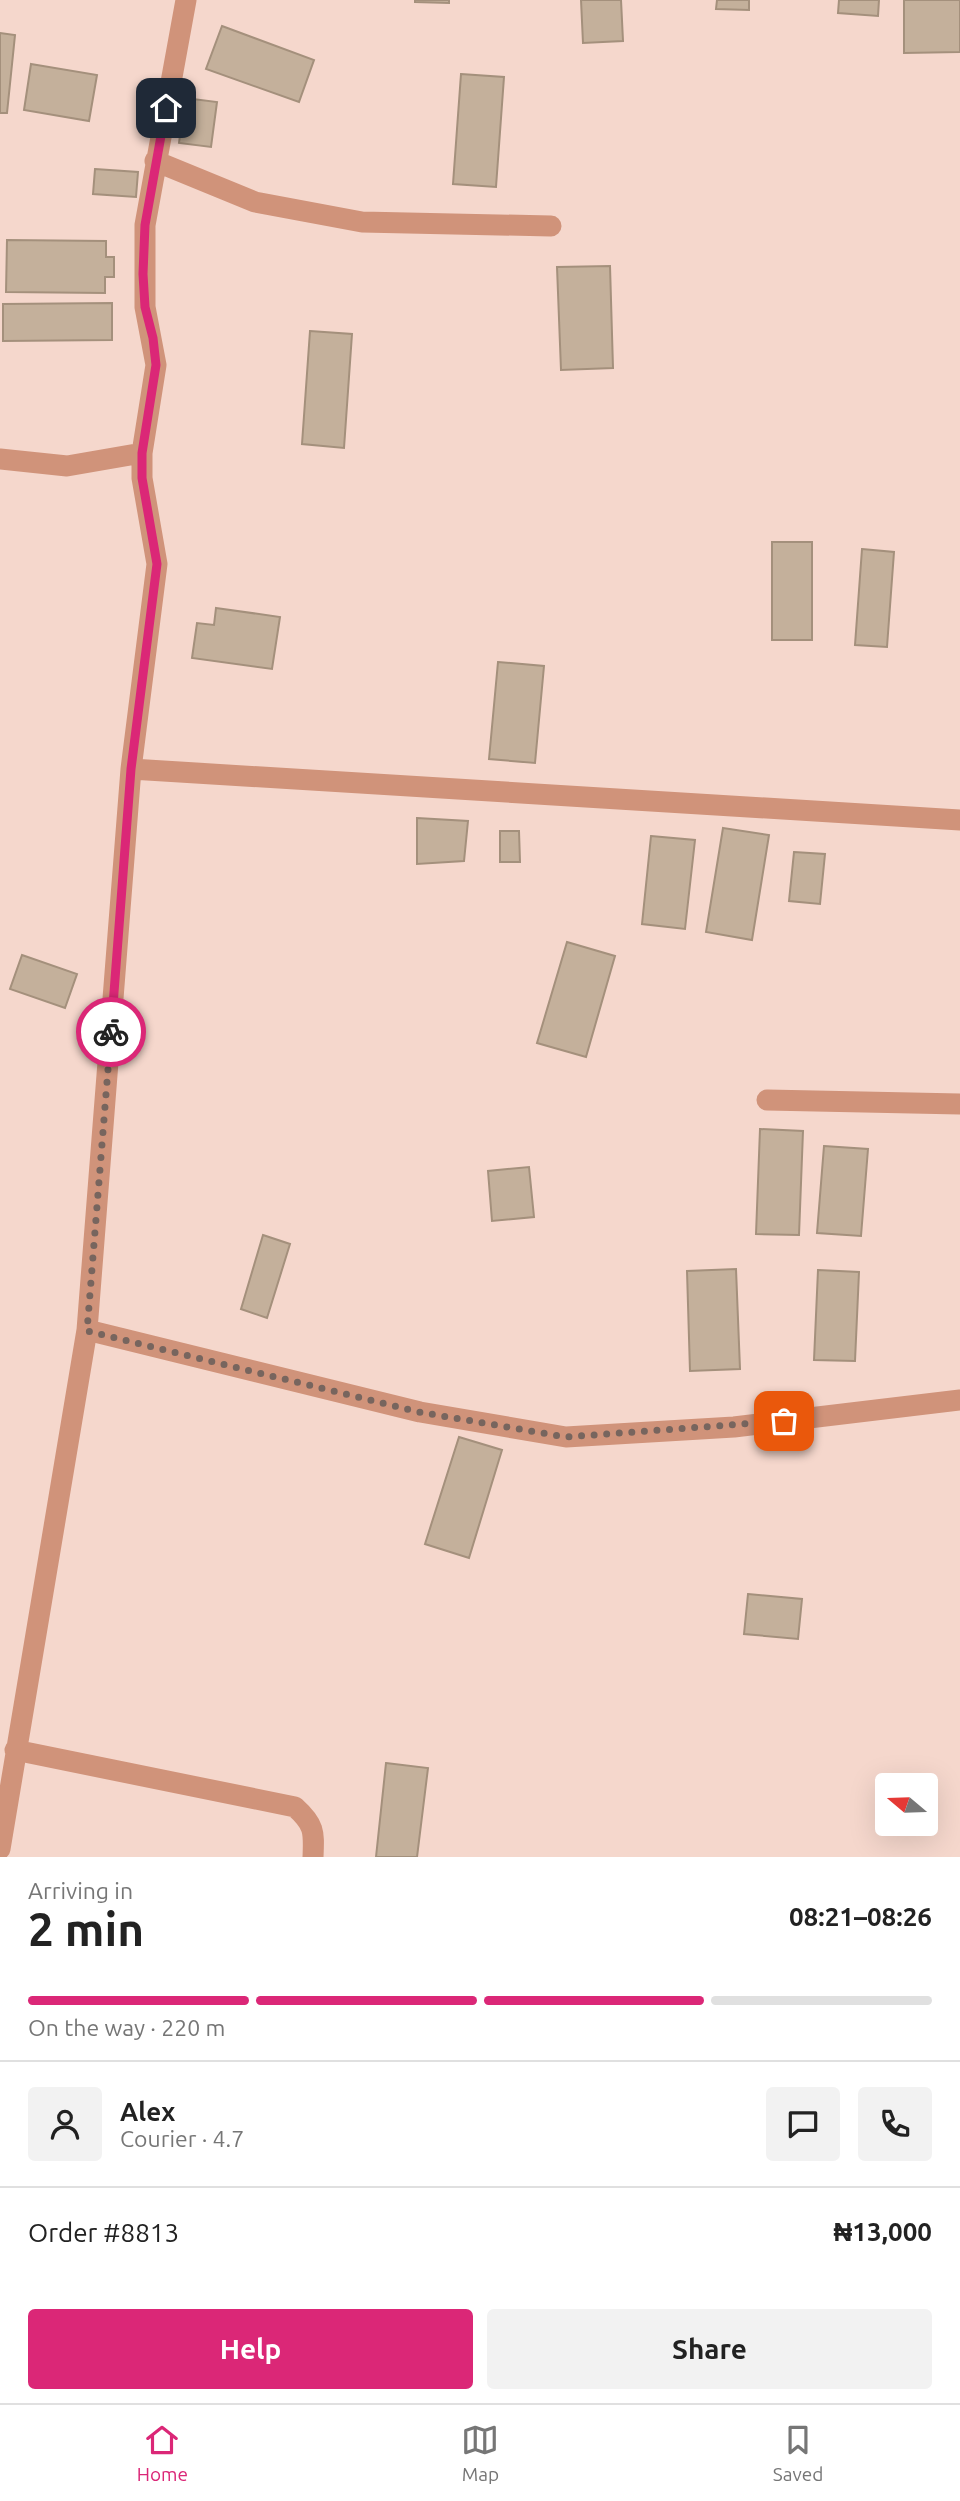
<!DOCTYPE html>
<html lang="en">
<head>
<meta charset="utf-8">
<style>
	body { margin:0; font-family:Ubuntu,sans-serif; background:#f2f2f2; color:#222; height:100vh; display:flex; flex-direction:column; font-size:26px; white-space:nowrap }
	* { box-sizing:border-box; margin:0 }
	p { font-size:23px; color:#767676 }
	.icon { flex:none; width:38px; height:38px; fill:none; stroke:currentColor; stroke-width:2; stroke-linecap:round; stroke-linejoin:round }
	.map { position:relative; height:1857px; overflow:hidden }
	.drawer { display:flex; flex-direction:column; background:#fff; flex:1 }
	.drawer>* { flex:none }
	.needle { width:46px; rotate:289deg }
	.tools { position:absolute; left:875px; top:1773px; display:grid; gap:14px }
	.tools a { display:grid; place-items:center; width:63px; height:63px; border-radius:7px; background:#fff; box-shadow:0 7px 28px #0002; font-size:35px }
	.pin { position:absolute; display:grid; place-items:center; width:60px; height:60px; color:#fff; margin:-30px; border-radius:14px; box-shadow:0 4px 10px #0006 }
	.courier { position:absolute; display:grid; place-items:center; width:70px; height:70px; margin:-35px; border:5px solid #db2777; border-radius:50%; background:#fff; color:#222; box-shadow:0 2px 9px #0007 }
	.head em { font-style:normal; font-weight:700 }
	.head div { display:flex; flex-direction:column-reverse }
	.head { display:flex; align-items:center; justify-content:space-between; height:119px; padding:0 28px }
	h1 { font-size:46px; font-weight:700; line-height:52px }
	.bar { display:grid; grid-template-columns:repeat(4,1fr); gap:10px 7px; align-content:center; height:84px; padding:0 28px }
	.bar i { height:9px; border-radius:5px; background:#e0e0e0 }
	.bar .on { background:#db2777 }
	.bar p { grid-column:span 4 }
	.line { display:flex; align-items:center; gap:18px; padding:0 28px; border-top:2px solid #e0e0e0 }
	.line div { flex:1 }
	.round { display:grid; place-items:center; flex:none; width:74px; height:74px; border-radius:7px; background:#f2f2f2 }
	.cta { display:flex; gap:14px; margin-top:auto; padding:14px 28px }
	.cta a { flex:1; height:80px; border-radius:7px; background:#db2777; color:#fff; font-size:28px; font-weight:700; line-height:80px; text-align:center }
	.cta a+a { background:#f2f2f2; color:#222 }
	.dock { display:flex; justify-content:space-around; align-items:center; height:98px; border-top:2px solid #e0e0e0; background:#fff; font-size:19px; color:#767676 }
	.dock a { display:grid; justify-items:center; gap:4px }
	.dock .on { color:#db2777 }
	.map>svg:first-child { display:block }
</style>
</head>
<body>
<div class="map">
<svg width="960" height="1857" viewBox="0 0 960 1857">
	<rect width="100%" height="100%" fill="#f5d7cc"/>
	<path fill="#c4b09b" stroke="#a4907c" stroke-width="2" d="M415,0H449V3L415,2Z
		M581,0H621L623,41L583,43Z
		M717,0H749V10L716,9Z
		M839,0H879L878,16L838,13Z
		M904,0H960V52L904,53Z
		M222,26L314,60L299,102L206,69Z
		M0,33L15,35L7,113H0Z
		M31,64L97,75L89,121L24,110Z
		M461,74L504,77L496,187L453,184Z
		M185,98L217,102L211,147L179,143Z
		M95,169L138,172L136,197L93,194Z
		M7,240L106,241V257H114V277H105V293L6,292Z
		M610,266L613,368L561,370L557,267Z
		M112,303V340L3,341V304Z
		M310,331L352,334L344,448L302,444Z
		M772,542H812V640H772Z
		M862,549L894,552L887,647L855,645Z
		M216,608L280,617L272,669L192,658L197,623L214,625Z
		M498,662L544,666L535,763L489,759Z
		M417,818L468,821L464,861L417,864Z
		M723,828L769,835L752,940L706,932Z
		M500,831H519L520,862H500Z
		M651,836L695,840L685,929L642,924Z
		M794,852L825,854L820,904L789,901Z
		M567,942L615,956L586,1057L537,1043Z
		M22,955L77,974L65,1008L10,989Z
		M760,1129L803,1131L799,1235L756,1234Z
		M824,1146L868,1149L861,1236L817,1233Z
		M529,1167L534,1217L492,1221L488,1171Z
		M263,1235L290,1244L267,1318L241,1309Z
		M736,1269L740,1369L690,1371L687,1271Z
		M818,1270L859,1272L855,1361L814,1360Z
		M459,1437L502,1450L469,1558L425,1544Z
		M748,1594L802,1599L798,1639L744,1634Z
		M386,1763L428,1768L417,1857H376Z"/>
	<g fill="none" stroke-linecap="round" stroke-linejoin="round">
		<path stroke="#d0937a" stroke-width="21" d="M155,161L255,202L362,222L551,226
			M0,459L67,466L142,453
			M131,769L960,820
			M767,1100L960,1104
			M87,1330L420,1412L566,1437L734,1427L960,1400
			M15,1750L295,1807C315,1825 314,1832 313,1857
			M0,1849L87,1330L131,769L157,564L142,478V453L156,365L145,307V225L186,0"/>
	</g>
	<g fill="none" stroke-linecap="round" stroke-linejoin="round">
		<path stroke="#77655e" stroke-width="7" stroke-dasharray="0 12.6" d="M111,1032L87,1331L419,1412L566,1437L784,1421"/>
		<path stroke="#db2777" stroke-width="9" d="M111,1032L131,769L157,564L142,478V453L156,365L153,338L145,307L143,274L145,225L166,108"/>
	</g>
</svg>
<div class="tools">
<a><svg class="needle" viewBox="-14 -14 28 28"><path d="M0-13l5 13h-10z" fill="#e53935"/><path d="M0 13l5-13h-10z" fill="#767676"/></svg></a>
</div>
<div class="pin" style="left:784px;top:1421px;background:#ea580c"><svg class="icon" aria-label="bag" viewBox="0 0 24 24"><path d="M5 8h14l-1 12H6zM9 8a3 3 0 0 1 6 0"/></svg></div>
<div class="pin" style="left:166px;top:108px;background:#1f2937"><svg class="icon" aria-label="home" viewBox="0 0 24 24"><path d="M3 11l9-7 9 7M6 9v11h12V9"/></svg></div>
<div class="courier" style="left:111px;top:1032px"><svg class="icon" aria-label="bike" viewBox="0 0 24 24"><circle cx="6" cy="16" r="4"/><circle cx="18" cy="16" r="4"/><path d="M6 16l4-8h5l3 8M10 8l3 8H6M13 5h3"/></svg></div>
</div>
<section class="drawer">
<div class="head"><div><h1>2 min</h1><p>Arriving in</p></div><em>08:21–08:26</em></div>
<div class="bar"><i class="on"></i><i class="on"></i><i class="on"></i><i></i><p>On the way · 220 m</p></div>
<div class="line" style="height:126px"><a class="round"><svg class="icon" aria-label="person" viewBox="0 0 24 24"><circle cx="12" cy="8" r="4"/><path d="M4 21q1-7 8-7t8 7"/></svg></a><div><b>Alex</b><p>Courier · 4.7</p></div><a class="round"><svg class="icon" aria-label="chat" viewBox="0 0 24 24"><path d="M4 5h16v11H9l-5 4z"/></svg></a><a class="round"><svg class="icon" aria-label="phone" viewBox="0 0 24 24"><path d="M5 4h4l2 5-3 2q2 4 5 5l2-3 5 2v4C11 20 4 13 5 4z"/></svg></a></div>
<div class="line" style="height:91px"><div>Order #8813</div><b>₦13,000</b></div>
<div class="cta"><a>Help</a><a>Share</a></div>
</section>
<nav class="dock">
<a class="on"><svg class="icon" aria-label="home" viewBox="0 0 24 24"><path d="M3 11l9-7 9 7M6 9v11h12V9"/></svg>Home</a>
<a><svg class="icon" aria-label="map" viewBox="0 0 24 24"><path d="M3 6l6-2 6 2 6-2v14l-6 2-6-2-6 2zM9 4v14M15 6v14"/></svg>Map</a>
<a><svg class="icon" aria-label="saved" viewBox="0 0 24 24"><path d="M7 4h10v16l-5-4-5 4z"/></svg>Saved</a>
</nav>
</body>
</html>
